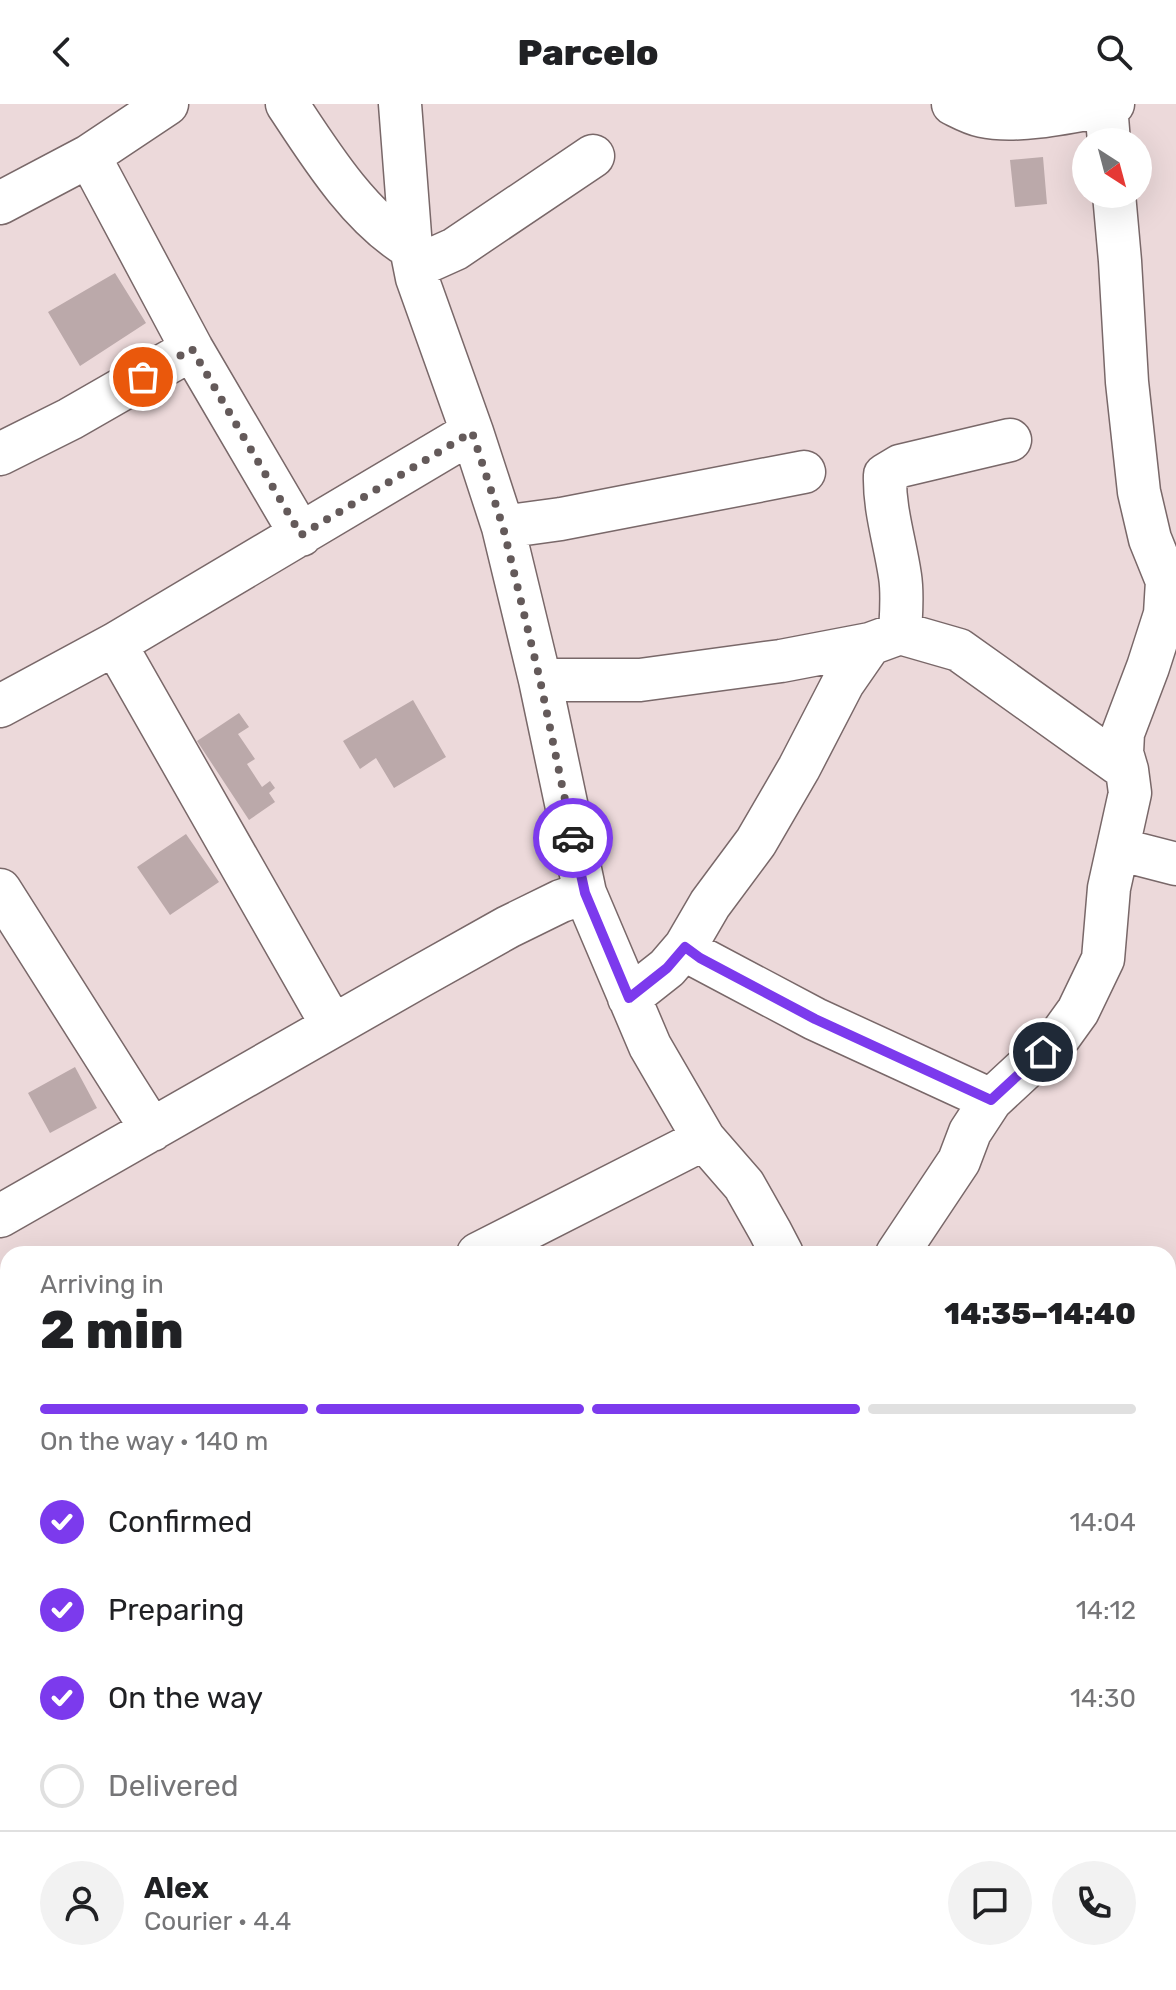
<!DOCTYPE html>
<html lang="en">
<head>
<meta charset="utf-8">
<style>
	body { margin:0; font-family:Rubik,sans-serif; background:#f2f2f2; color:#202124; height:100vh; display:flex; flex-direction:column; font-size:30px; white-space:nowrap }
	* { box-sizing:border-box; margin:0 }
	p { font-size:26px; color:#757577 }
	.icon { flex:none; width:44px; height:44px; fill:none; stroke:currentColor; stroke-width:2; stroke-linecap:round; stroke-linejoin:round }
	.map { position:relative; flex:1; overflow:hidden }
	.sheet { position:absolute; left:0px; top:1142px; width:1176px; height:744px; display:flex; flex-direction:column; background:#fff; border-radius:24px 24px 0 0; box-shadow:0 8px 32px #0002 }
	.sheet>* { flex:none }
	.needle { width:52px; rotate:144deg }
	.tools { position:absolute; left:1072px; top:24px; display:grid; gap:16px }
	.tools a { display:grid; place-items:center; width:80px; height:80px; border-radius:50%; background:#fff; box-shadow:0 8px 32px #0002; font-size:40px }
	.pin { position:absolute; display:grid; place-items:center; width:68px; height:68px; color:#fff; margin:-34px; border:4px solid #fff; border-radius:50%; box-shadow:0 2px 8px #0007 }
	.courier { position:absolute; display:grid; place-items:center; width:80px; height:80px; margin:-40px; border:6px solid #7c3aed; border-radius:50%; background:#fff; color:#222; box-shadow:0 2px 10px #0007 }
	.overview em { font-style:normal; font-weight:800 }
	.overview div { display:flex; flex-direction:column-reverse }
	.overview { display:flex; align-items:center; justify-content:space-between; height:136px; padding:0 40px }
	h1 { font-size:52px; font-weight:800; line-height:60px }
	.bar { display:grid; grid-template-columns:repeat(4,1fr); gap:12px 8px; align-content:center; height:96px; padding:0 40px }
	.bar i { height:10px; border-radius:6px; background:#e0e0e0 }
	.bar .current { background:#7c3aed }
	.bar p { grid-column:span 4 }
	.line { display:flex; align-items:center; gap:20px; padding:0 40px; border-top:2px solid #e0e0e0 }
	.line div { flex:1 }
	.round { display:grid; place-items:center; flex:none; width:84px; height:84px; border-radius:42px; background:#f2f2f2 }
	ol { padding:0 40px; list-style:none }
	li { display:flex; align-items:center; gap:24px; height:88px }
	li p { margin-inline-start:auto }
	li .icon { padding:8px; border-radius:50%; background:#7c3aed; color:#fff; stroke-width:4 }
	li:last-child { color:#757577 }
	li i { width:44px; height:44px; border:4px solid #e0e0e0; border-radius:50% }
	header { display:flex; justify-content:space-between; align-items:center; height:104px; padding:0 40px; background:#fff; font-size:36px; font-weight:800 }
	.map>svg:first-child { display:block }
</style>
</head>
<body>
<header><svg class="icon" aria-label="back" viewBox="0 0 24 24"><path d="M15 5l-7 7 7 7"/></svg>Parcelo<svg class="icon" aria-label="search" viewBox="0 0 24 24"><circle cx="10" cy="10" r="6"/><path d="M15 15l6 6"/></svg></header>
<div class="map">
<svg width="1176" height="1886" viewBox="0 0 1176 1886">
	<rect width="100%" height="100%" fill="#ecd9da"/>
	<path fill="#bba9aa" d="M1043,53L1047,100L1015,103L1010,56Z
		M115,169L146,219L80,262L48,208Z
		M413,596L446,653L394,684L376,654L360,665L343,637Z
		M239,609L249,623L238,630L255,655L247,660L262,683L270,677L275,684L269,689L275,698L249,716L197,637Z
		M186,730L219,778L170,811L137,763Z
		M75,963L97,1004L50,1029L28,989Z
		M1168,1623L1176,1635V1725L1168,1729Z
		M1176,1867V1886H1143L1157,1878H1168V1872Z"/>
	<g fill="none" stroke-linecap="round" stroke-linejoin="round">
		<g stroke="#796869" stroke-width="45">
			<path id="minor" d="M287,0C320,50 359,113 411,144
				M400,0L411,144L417,174L472,328L503,423L540,576L585,789L650,942L704,1035L744,1081L770,1127L782,1150
				M953,0C963,5 972,10 982,12C1019,20 1075,7 1113,0
				M1106,1L1109,38
				M89,52L192,245L301,431
				M0,99L89,52L167,0
				M415,163L455,145L593,52
				M0,350L70,315L192,245
				M503,423L561,415L804,368
				M900,529L959,546L1127,666
				M115,540L332,921
				M540,576H640L781,557L870,540
				M0,602L115,540L472,328
				M1118,745L1176,760
				M0,786L152,1026
				M685,843L700,854L815,915L991,996
				M629,894L667,864L685,843L710,800L756,738L799,664L843,579L870,540L900,529C901,510 903,491 900,472C895,438 884,405 885,371L900,362L1010,336
				M0,1112L417,874L508,823L561,797L585,789
				M478,1150L704,1035
				M897,1150L959,1057L970,1028L991,996L1060,932L1078,907L1103,855L1109,784L1130,689L1127,666L1122,649L1123,629L1148,563L1165,510L1167,477L1150,435L1139,388L1127,278L1120,157L1114,90
				M0,1205L8,1219
				M0,1415L8,1411
				M0,1474L8,1489
				M0,1576L8,1571
				M1168,1766L1176,1761
				M1168,1800L1176,1795
				M239,1878L244,1886
				M485,1878L489,1886
				M402,1886L415,1878
				M642,1886L655,1878
				M945,1886L959,1878
				M1008,1886L1023,1878"/>
		</g>
		<use href="#minor" stroke="#fff" stroke-width="42"/>
	</g>
	<g fill="none" stroke-linecap="round" stroke-linejoin="round">
		<path stroke="#645a5a" stroke-width="8" stroke-dasharray="0 14.4" d="M143,273L192,245L301,431L472,328L503,423L540,576L573,734"/>
		<path stroke="#7c3aed" stroke-width="10" d="M573,734L585,789L629,894L667,864L685,843L700,854L815,915L991,996L1043,948"/>
	</g>
</svg>
<div class="tools">
<a><svg class="needle" viewBox="-14 -14 28 28"><path d="M0-13l5 13h-10z" fill="#e53935"/><path d="M0 13l5-13h-10z" fill="#757577"/></svg></a>
</div>
<div class="pin" style="left:143px;top:273px;background:#ea580c"><svg class="icon" aria-label="bag" viewBox="0 0 24 24"><path d="M5 8h14l-1 12H6zM9 8a3 3 0 0 1 6 0"/></svg></div>
<div class="pin" style="left:1043px;top:948px;background:#1f2937"><svg class="icon" aria-label="home" viewBox="0 0 24 24"><path d="M3 11l9-7 9 7M6 9v11h12V9"/></svg></div>
<div class="courier" style="left:573px;top:734px"><svg class="icon" aria-label="car" viewBox="0 0 24 24"><path d="M5 17H2v-5l4-1 3-4h7l3 4 3 1v5h-3M9 17h6M6 11h13"/><circle cx="7" cy="17" r="2"/><circle cx="17" cy="17" r="2"/></svg></div>
<section class="sheet">
<div class="overview"><div><h1>2 min</h1><p>Arriving in</p></div><em>14:35–14:40</em></div>
<div class="bar"><i class="current"></i><i class="current"></i><i class="current"></i><i></i><p>On the way · 140 m</p></div>
<ol>
<li><svg class="icon" aria-label="check" viewBox="0 0 24 24"><path d="M5 12l5 5 9-10"/></svg>Confirmed<p>14:04</p></li>
<li><svg class="icon" aria-label="check" viewBox="0 0 24 24"><path d="M5 12l5 5 9-10"/></svg>Preparing<p>14:12</p></li>
<li><svg class="icon" aria-label="check" viewBox="0 0 24 24"><path d="M5 12l5 5 9-10"/></svg>On the way<p>14:30</p></li>
<li><i></i>Delivered</li>
</ol>
<div class="line" style="height:144px"><a class="round"><svg class="icon" aria-label="person" viewBox="0 0 24 24"><circle cx="12" cy="8" r="4"/><path d="M4 21q1-7 8-7t8 7"/></svg></a><div><b>Alex</b><p>Courier · 4.4</p></div><a class="round"><svg class="icon" aria-label="chat" viewBox="0 0 24 24"><path d="M4 5h16v11H9l-5 4z"/></svg></a><a class="round"><svg class="icon" aria-label="phone" viewBox="0 0 24 24"><path d="M5 4h4l2 5-3 2q2 4 5 5l2-3 5 2v4C11 20 4 13 5 4z"/></svg></a></div>
</section>
</div>
</body>
</html>
